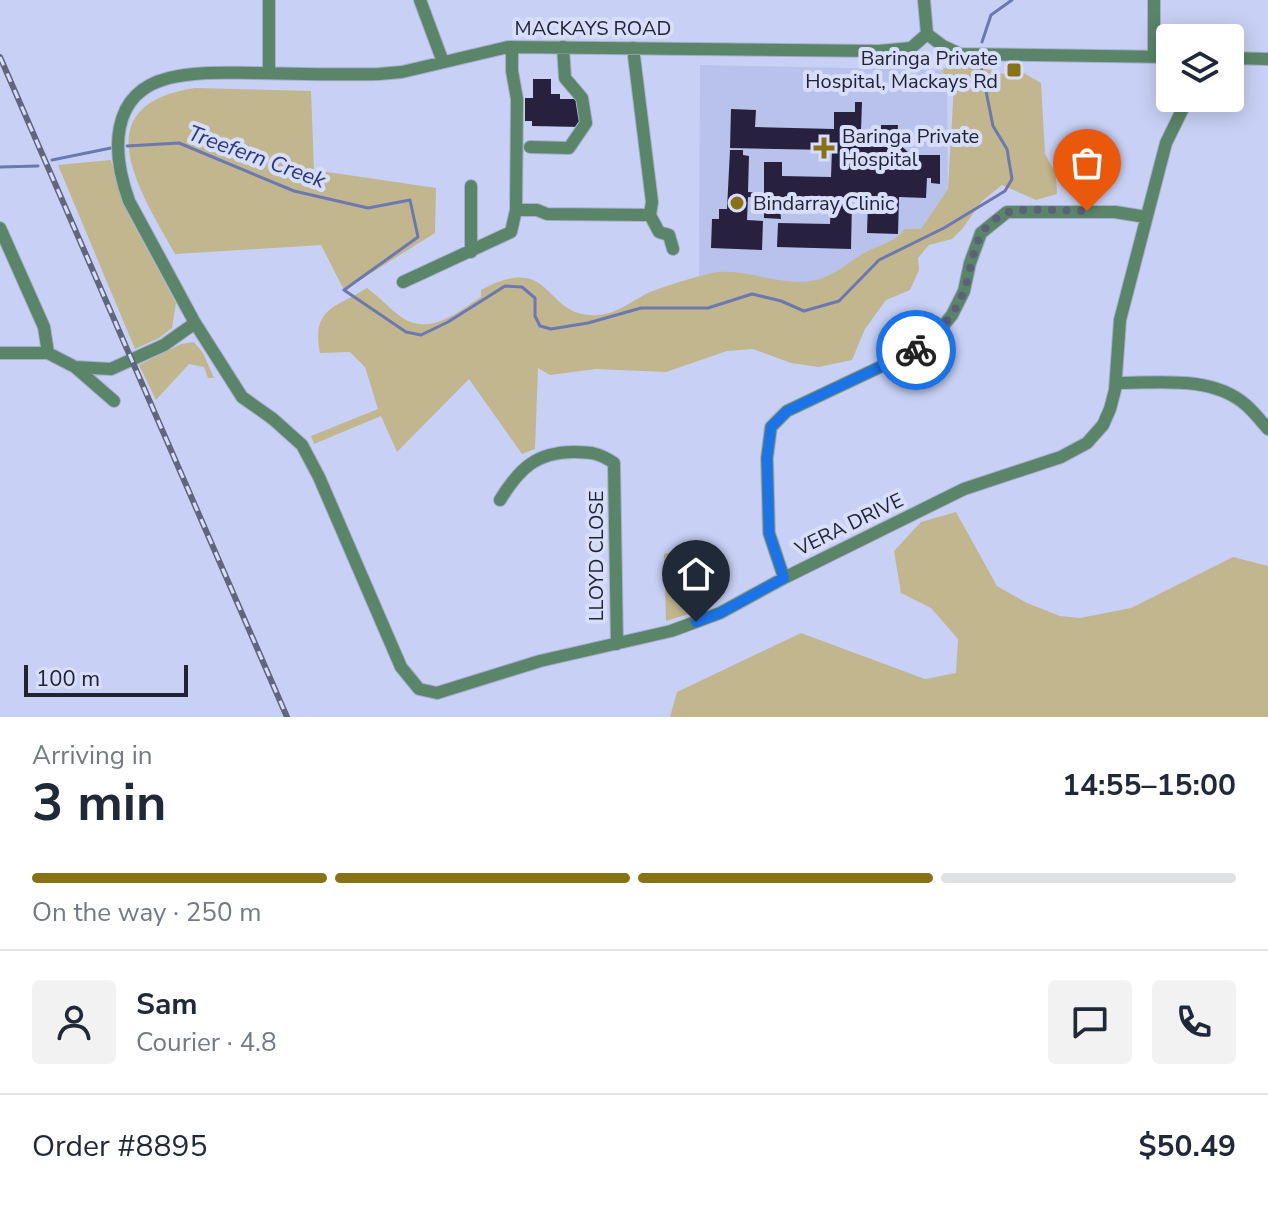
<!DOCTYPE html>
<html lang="en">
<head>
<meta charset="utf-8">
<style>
	body { margin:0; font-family:"Nunito Sans",sans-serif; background:#f2f2f3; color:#1f2937; height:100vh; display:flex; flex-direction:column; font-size:30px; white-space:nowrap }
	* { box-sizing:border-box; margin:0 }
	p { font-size:26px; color:#747a83 }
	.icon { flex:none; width:44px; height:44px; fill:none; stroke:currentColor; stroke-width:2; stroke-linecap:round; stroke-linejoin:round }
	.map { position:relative; height:717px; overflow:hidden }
	.side { display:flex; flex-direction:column; background:#fff; flex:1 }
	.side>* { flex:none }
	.buttons { position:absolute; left:1156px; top:24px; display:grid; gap:16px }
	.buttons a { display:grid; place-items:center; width:88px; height:88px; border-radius:8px; background:#fff; box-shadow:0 4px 20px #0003; font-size:40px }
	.scale { position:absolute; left:24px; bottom:20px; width:164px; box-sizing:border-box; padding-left:8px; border:4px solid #202431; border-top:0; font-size:22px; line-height:28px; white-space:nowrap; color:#202431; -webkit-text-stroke:6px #d7defb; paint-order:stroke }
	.pin { position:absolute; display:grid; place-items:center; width:68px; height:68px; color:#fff; margin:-82px -34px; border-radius:50% 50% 50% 0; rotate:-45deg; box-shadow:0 0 8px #0007 }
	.pin .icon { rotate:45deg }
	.courier { position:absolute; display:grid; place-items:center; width:80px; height:80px; margin:-40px; border:6px solid #1a73e8; border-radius:50%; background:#fff; color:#222; box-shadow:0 2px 10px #0007 }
	.summary em { font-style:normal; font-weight:700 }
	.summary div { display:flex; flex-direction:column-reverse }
	.summary { display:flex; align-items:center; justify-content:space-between; height:136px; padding:0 32px }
	h1 { font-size:52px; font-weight:700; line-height:60px }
	.bar { display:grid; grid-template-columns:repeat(4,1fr); gap:12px 8px; align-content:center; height:96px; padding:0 32px }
	.bar i { height:10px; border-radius:6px; background:#e0e1e3 }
	.bar .current { background:#887214 }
	.bar p { grid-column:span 4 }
	.line { display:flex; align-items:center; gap:20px; padding:0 32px; border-top:2px solid #e0e1e3 }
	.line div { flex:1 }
	.round { display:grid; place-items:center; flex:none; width:84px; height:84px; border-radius:8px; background:#f2f2f3 }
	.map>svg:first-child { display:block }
</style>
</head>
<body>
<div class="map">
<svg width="1268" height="717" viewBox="0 0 1268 717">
	<rect width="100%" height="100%" fill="#c8d1f5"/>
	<path fill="#b8c2eb" d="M700,65L947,70L948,226L845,289L699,286Z"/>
	<path fill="#c1b68e" d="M951,65L987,69L1004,74L1024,73L1041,83L1045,154L1056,174L1057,194L1036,200L1002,185L982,201L963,228L952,239L929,245L918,258L919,270L910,290L886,300L865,329L852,360L819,367L791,363L753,349L727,351L666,372L596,369L550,375L538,368L535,449L522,454L469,379L397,452L381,416L314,444L311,436L378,409L365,367L350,352L320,353C311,307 336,308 367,288C380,297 393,313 406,320C433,334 459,311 481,297V290C556,250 541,319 598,315C617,314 631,301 648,293C662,287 703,274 718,272C751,269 784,288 816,280C834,276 849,262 864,253C881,244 892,244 905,229H921L948,189L954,85L944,79L943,69Z
		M195,88L311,91L314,170L436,188L435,233L344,290L321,245L175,254C140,191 82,105 195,88Z
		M111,160L126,210L176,303L172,328L159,338L135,349L58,165Z
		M194,342L203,353L214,378H208L204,367L189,364L156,400L139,365L181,344Z
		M956,512L997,586L1027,603L1060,616L1080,618L1131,608L1233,557L1268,566V717H670L677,692L801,633L925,679L956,673L958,639L931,608L901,593L894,551L921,522Z
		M695,546V612L666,621L664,554Z"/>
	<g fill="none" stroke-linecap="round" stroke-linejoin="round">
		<path stroke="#6c78b0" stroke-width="3" d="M982,42L991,15L1012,0
			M127,146L179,143L294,191L368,208L410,200L418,237L344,290L406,332L421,335L448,322L505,286L522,287L535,298V316L540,326L551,329L588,323L641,308H708L752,294L781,301L804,311L839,301L879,260L944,228L1005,191L1012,179L1007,149L993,126L981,66
			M52,160L111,148
			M0,167L38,166"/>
	</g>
	<path fill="#28213d" d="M533,79H551V94H560V99H580V127L532,126V121H525V98H533Z
		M855,102H862L861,130L881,131V125H898L897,142L911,155H940V184L931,183V178H927L926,198L899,197L898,234L867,233L868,201L852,200L851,249L777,247L778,223L830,224L831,198L779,197L781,219L764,218V198L748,197L747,220L763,221L762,250L711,248L712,219H719V209H727L730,150H743V155L749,156L748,192L764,193V162H782V176L831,177L832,150L730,148L731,109L756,110L755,127L834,129V112H855Z"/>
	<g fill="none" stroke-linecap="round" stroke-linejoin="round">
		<g stroke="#a6aece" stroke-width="14">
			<path id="minor" d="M420,0L443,62
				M924,0L927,34
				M927,34L911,48L879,51L508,47L402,72L379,74C338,75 296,74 255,73C227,73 196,71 169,78C108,93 112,154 129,201L195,323L242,397L273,419L302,445L319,477L401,667L419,689L437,693L540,661L671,631L720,613L784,578L964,489L1061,457L1087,443L1103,425L1110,409L1115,390L1120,320L1166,143L1188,98
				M927,34L943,46L960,54L1170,57
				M1154,57V0
				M1230,58L1268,59
				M269,73V0
				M530,147L569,148L586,123L582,98L565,78L563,47
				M516,210H537L547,214L650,215L652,202L633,48
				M650,215L659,232L669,235L673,249
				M0,228L44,327L48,353
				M471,252V186
				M403,282L511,232L516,210L517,99L512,71V47
				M0,353H48L75,367L111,369L164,345L195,323
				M75,367L114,401
				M1116,383C1158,383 1212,375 1246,405C1254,412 1261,421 1268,429
				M500,500C519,469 536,452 574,452C591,452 599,453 614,463L617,644
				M784,578L769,533L767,458L771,427L787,411L916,350L935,336L952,315L964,291L970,263L981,233L1007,212H1115L1146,217"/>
		</g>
		<use href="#minor" stroke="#5a8568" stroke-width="12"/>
		<g stroke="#60667c" stroke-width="6">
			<path id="rail" d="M0,57L287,717"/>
		</g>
		<use href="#rail" stroke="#d7defb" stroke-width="3" stroke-dasharray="9" stroke-linecap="butt"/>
	</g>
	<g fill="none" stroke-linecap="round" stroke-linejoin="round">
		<path stroke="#5b6176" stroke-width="8" stroke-dasharray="0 14.4" d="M916,350C936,335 954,317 963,293C975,264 969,230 1006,213C1018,207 1070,211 1087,211"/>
		<path stroke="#1a73e8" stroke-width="10" d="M696,622L720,613L784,578L769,533L767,458L771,427L787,411L916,350"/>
	</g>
	<g fill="#887214" stroke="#d7defb" stroke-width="3">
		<rect x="1006" y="62" width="16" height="16" rx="4"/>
		<path d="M820 136h8v8h8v8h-8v8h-8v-8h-8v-8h8z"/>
		<circle cx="737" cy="203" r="8"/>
	</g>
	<g text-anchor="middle" stroke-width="8" stroke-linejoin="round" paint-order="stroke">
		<g font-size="20" fill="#202431" stroke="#d7defb">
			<text x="593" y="35">MACKAYS ROAD</text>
			<text transform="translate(849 524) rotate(-26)" y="7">VERA DRIVE</text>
			<text transform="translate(596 556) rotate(-90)" y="7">LLOYD CLOSE</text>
		</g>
		<g font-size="20" fill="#202431" stroke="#d7defb" text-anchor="start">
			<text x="998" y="65" text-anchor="end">Baringa Private<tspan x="998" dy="23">Hospital, Mackays Rd</tspan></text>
			<text x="842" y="143">Baringa Private<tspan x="842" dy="23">Hospital</tspan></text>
			<text x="753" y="210">Bindarray Clinic</text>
		</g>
		<g font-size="22" font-style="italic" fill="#2f377d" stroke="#d7defb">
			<text transform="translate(257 156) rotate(20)" y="8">Treefern Creek</text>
		</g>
	</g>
</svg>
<div class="buttons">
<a><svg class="icon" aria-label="layers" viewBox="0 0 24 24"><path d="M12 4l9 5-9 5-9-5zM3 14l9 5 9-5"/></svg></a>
</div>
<div class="scale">100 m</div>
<div class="pin" style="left:1087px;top:211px;background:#ea580c"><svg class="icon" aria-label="bag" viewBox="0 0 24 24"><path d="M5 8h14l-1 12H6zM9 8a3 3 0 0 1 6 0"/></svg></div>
<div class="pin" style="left:696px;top:622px;background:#1f2937"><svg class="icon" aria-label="home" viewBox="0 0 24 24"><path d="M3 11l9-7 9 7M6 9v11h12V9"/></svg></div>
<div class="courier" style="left:916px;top:350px"><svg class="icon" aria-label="bike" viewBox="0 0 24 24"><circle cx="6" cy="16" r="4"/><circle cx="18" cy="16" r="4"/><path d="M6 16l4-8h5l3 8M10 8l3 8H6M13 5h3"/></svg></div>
</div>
<section class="side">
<div class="summary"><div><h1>3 min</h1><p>Arriving in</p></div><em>14:55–15:00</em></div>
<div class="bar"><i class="current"></i><i class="current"></i><i class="current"></i><i></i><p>On the way · 250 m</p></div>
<div class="line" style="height:144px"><a class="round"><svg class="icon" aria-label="person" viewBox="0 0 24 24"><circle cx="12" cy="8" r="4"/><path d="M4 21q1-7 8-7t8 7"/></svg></a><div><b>Sam</b><p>Courier · 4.8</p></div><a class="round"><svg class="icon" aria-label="chat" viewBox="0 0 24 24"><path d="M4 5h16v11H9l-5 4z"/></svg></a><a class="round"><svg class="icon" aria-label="phone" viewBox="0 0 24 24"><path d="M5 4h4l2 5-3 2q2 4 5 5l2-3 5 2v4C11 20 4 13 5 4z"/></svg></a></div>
<div class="line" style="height:104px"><div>Order #8895</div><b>$50.49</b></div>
</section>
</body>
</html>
